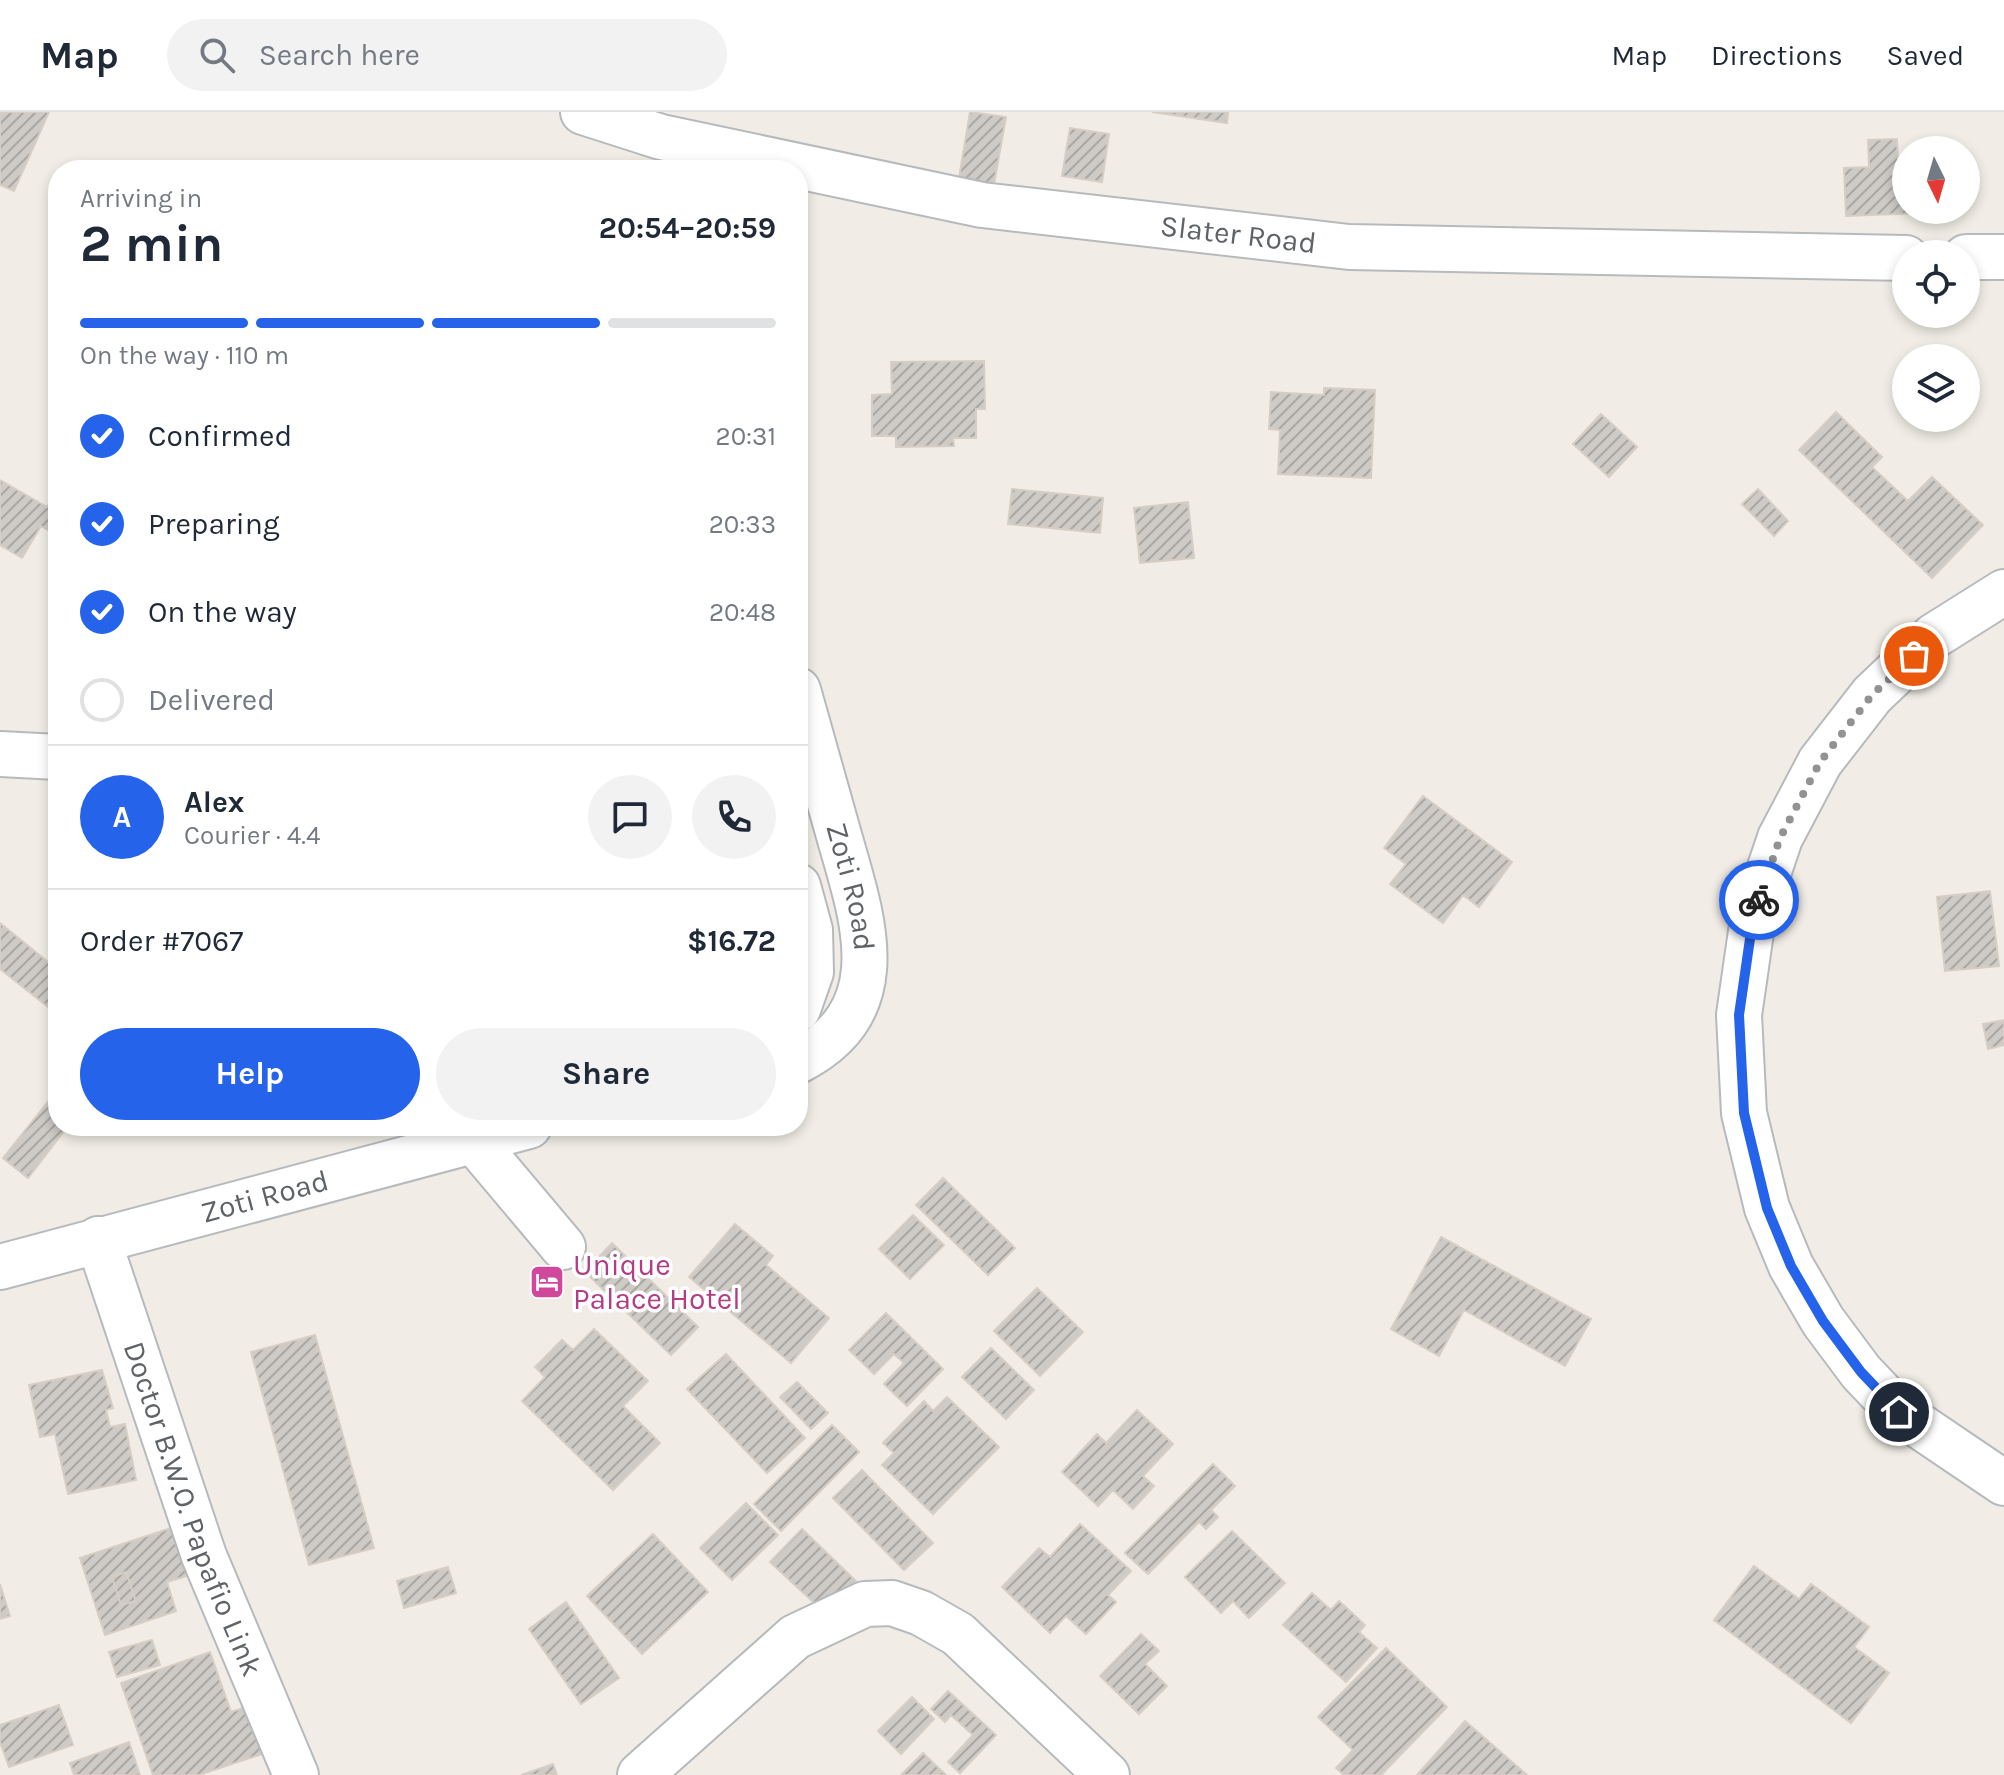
<!DOCTYPE html>
<html lang="en">
<head>
<meta charset="utf-8">
<style>
	body { margin:0; font-family:Karla,sans-serif; background:#f2f2f3; color:#1f2937; height:100vh; display:flex; flex-direction:column; font-size:30px; white-space:nowrap }
	* { box-sizing:border-box; margin:0 }
	p { font-size:26px; color:#747a83 }
	.icon { flex:none; width:44px; height:44px; fill:none; stroke:currentColor; stroke-width:2; stroke-linecap:round; stroke-linejoin:round }
	.map { position:relative; flex:1; overflow:hidden }
	.side { position:absolute; left:48px; top:48px; width:760px; height:976px; display:flex; flex-direction:column; background:#fff; border-radius:32px; box-shadow:0 4px 12px #0003 }
	.side>* { flex:none }
	.needle { width:52px; rotate:175deg }
	.fabs { position:absolute; left:1892px; top:24px; display:grid; gap:16px }
	.fabs a { display:grid; place-items:center; width:88px; height:88px; border-radius:50%; background:#fff; box-shadow:0 4px 12px #0003; font-size:40px }
	.pin { position:absolute; display:grid; place-items:center; width:68px; height:68px; color:#fff; margin:-34px; border:4px solid #fff; border-radius:50%; box-shadow:0 2px 8px #0007 }
	.courier { position:absolute; display:grid; place-items:center; width:80px; height:80px; margin:-40px; border:6px solid #2563eb; border-radius:50%; background:#fff; color:#222; box-shadow:0 2px 10px #0007 }
	.headline em { font-style:normal; font-weight:700 }
	.headline div { display:flex; flex-direction:column-reverse }
	.headline { display:flex; align-items:center; justify-content:space-between; height:136px; padding:0 32px }
	h1 { font-size:52px; font-weight:700; line-height:60px }
	.bar { display:grid; grid-template-columns:repeat(4,1fr); gap:12px 8px; align-content:center; height:96px; padding:0 32px }
	.bar i { height:10px; border-radius:6px; background:#e0e1e3 }
	.bar .selected { background:#2563eb }
	.bar p { grid-column:span 4 }
	.line { display:flex; align-items:center; gap:20px; padding:0 32px; border-top:2px solid #e0e1e3 }
	.line div { flex:1 }
	.round { display:grid; place-items:center; flex:none; width:84px; height:84px; border-radius:42px; background:#f2f2f3 }
	ol { padding:0 32px; list-style:none }
	li { display:flex; align-items:center; gap:24px; height:88px }
	li p { margin-inline-start:auto }
	li .icon { padding:8px; border-radius:50%; background:#2563eb; color:#fff; stroke-width:4 }
	li:last-child { color:#747a83 }
	li i { width:44px; height:44px; border:4px solid #e0e1e3; border-radius:50% }
	.cta { display:flex; gap:16px; margin-top:auto; padding:16px 32px }
	.cta a { flex:1; height:92px; border-radius:48px; background:#2563eb; color:#fff; font-size:32px; font-weight:700; line-height:92px; text-align:center }
	.cta a+a { background:#f2f2f3; color:#1f2937 }
	header { display:flex; align-items:center; gap:48px; box-sizing:border-box; height:112px; padding:0 40px; background:#fff; border-bottom:2px solid #e0e1e3 }
	header strong { font-size:38px }
	nav { display:flex; gap:44px; margin-inline-start:auto; font-size:28px }
	.search { width:560px; height:72px; background:#f2f2f3; display:flex; align-items:center; gap:20px; box-sizing:border-box; padding:0 28px; border-radius:44px; color:#747a83; font-size:30px }
	.map>svg:first-child { display:block }
</style>
</head>
<body>
<header>
<strong>Map</strong>
<div class="search"><svg class="icon" aria-label="search" viewBox="0 0 24 24"><circle cx="10" cy="10" r="6"/><path d="M15 15l6 6"/></svg>Search here</div>
<nav><a>Map</a><a>Directions</a><a>Saved</a></nav>
</header>
<div class="map">
<svg width="2004" height="1663" viewBox="0 0 2004 1663">
	<defs>
		<pattern id="building-hatch" width="6" height="6" patternUnits="userSpaceOnUse" patternTransform="scale(2)"><rect width="6" height="6" fill="#cecac5"/><path d="M-1 1l2-2M0 6l6-6M5 7l2-2" fill="none" stroke="#aaa8a4"/></pattern>
	</defs>
	<rect width="100%" height="100%" fill="#f1ede6"/>
	<path fill="url(#building-hatch)" stroke="#d6cec4" stroke-width="2" fill-rule="evenodd" d="M0,0H49L14,79L0,73Z
		M970,0L1006,5L994,72L959,66Z
		M1152,0H1228L1227,11Z
		M1070,16L1109,22L1102,70L1062,64Z
		M1897,27L1898,48H1906V98L1949,100L1846,104L1844,56L1869,55L1868,28Z
		M984,249L985,297H976V326H953L954,334L896,335V324H872V283L892,282L891,250Z
		M1324,276L1375,278L1371,366L1278,362L1280,318L1269,317L1271,280L1324,283Z
		M1836,300L1882,345L1872,355L1908,389L1932,365L1983,413L1932,466L1799,338Z
		M1601,302L1637,335L1609,365L1573,332Z
		M0,368L47,395L58,376V424L41,414L22,446L0,433Z
		M1012,377L1103,386L1100,421L1008,412Z
		M1758,377L1788,409L1774,424L1742,392Z
		M1188,390L1194,446L1140,451L1134,396Z
		M1423,684L1512,750L1479,795L1463,783L1443,811L1390,772L1406,752L1384,736Z
		M1990,779L1999,854L1945,859L1937,785Z
		M0,811L58,858V903L0,857Z
		M2004,908V933L1988,937L1983,912Z
		M58,977V1014H68L28,1066L3,1046Z
		M943,1066L1015,1136L988,1163L916,1093Z
		M913,1103L944,1133L910,1167L879,1137Z
		M735,1112L773,1144L766,1153L829,1206L791,1251L689,1165Z
		M1441,1125L1591,1207L1565,1254L1464,1198L1439,1244L1391,1217Z
		M612,1131L698,1215L671,1243L585,1160Z
		M1037,1176L1083,1220L1040,1264L994,1219Z
		M886,1201L943,1257L907,1294L884,1272L904,1251L894,1242L874,1262L849,1238Z
		M594,1217L648,1269L623,1294L660,1331L613,1378L522,1289L545,1265L535,1255L562,1228L573,1238Z
		M315,1223L374,1436L309,1453L251,1240Z
		M991,1236L1034,1278L1006,1307L962,1265Z
		M726,1242L805,1326L767,1361L687,1277Z
		M102,1258L113,1296L106,1298L110,1315L125,1312L136,1368L68,1382L55,1322L40,1325L29,1273Z
		M797,1270L828,1301L811,1317L780,1285Z
		M947,1285L999,1335L933,1402L882,1353L894,1341L883,1331L924,1289L933,1299Z
		M1137,1298L1173,1332L1143,1364L1154,1374L1133,1397L1113,1378L1098,1394L1062,1360L1097,1322L1106,1331Z
		M832,1313L859,1340L781,1419L754,1392Z
		M1213,1352L1235,1374L1211,1398L1218,1405L1206,1417L1199,1410L1148,1462L1125,1441Z
		M862,1358L933,1431L904,1458L833,1386Z
		M746,1391L778,1423L732,1468L700,1436Z
		M1080,1412L1131,1459L1108,1483L1116,1490L1086,1522L1066,1504L1050,1521L1002,1475L1039,1436L1050,1445Z
		M177,1414L193,1462L167,1470L176,1499L105,1523L80,1446ZM126,1460L136,1489L121,1493L112,1465Z
		M802,1417L856,1469L825,1501L770,1450Z
		M1232,1419L1285,1471L1249,1506L1233,1489L1221,1501L1185,1465Z
		M653,1422L708,1480L642,1542L587,1484Z
		M1754,1454L1799,1487L1811,1472L1869,1515L1854,1535L1889,1561L1851,1611L1714,1508Z
		M448,1455L456,1481L404,1496L397,1469Z
		M126,1460L136,1489L121,1493L112,1465Z
		M0,1472L10,1504L0,1507Z
		M1312,1481L1331,1498L1339,1489L1365,1513L1359,1520L1377,1536L1346,1570L1283,1513Z
		M566,1490L619,1566L581,1592L529,1517Z
		M1141,1522L1159,1539L1145,1552L1167,1574L1139,1602L1100,1564Z
		M152,1528L160,1553L117,1565L109,1540Z
		M1386,1536L1447,1595L1381,1663H1344L1336,1656L1353,1638L1318,1605Z
		M210,1540L231,1600L249,1594L265,1641L199,1663H153L121,1571Z
		M948,1579L996,1623L960,1661L948,1650L973,1623L951,1603L945,1610L931,1597Z
		M912,1585L934,1607L901,1642L878,1619Z
		M59,1593L73,1633L9,1655L0,1630V1613Z
		M1465,1609L1527,1663H1417Z
		M129,1630L140,1663H74L70,1651Z
		M923,1641L946,1663H901Z
		M553,1652L557,1663H521Z"/>
	<g fill="none" stroke-linecap="round" stroke-linejoin="round">
		<g stroke="#b7babd" stroke-width="48">
			<g id="minor">
				<path id="s1" d="M583,0L661,25L982,93L1349,135L1906,146"/>
				<path d="M1966,145H2004"/>
				<path d="M2004,480L1934,524L1872,583L1820,650L1780,726L1753,806L1739,903L1744,1001L1767,1096L1791,1154L1823,1209L1861,1260L1899,1300L2004,1371"/>
				<path id="s2" d="M798,578C811,625 825,673 838,720C862,805 898,898 798,949"/>
				<path d="M0,642L58,645"/>
				<path d="M798,774L810,818L811,860L798,897"/>
				<path d="M473,1028L563,1135"/>
				<path id="s3" d="M98,1127L204,1444L296,1663"/>
				<path id="s4" d="M0,1155L529,1014"/>
				<path d="M640,1663L795,1525L865,1492L892,1491L921,1501L958,1522L1107,1663"/>
			</g>
		</g>
		<use href="#minor" stroke="#fff" stroke-width="44"/>
	</g>
	<g fill="none" stroke-linecap="round" stroke-linejoin="round">
		<path stroke="#919393" stroke-width="8" stroke-dasharray="0 14.4" d="M1759,788L1780,726L1820,650L1872,583L1914,544"/>
		<path stroke="#2563eb" stroke-width="10" d="M1759,788L1753,806L1739,903L1744,1001L1767,1096L1791,1154L1823,1209L1861,1260L1899,1300"/>
	</g>
	<defs>
		<g id="hotel-square" transform="scale(1.8)"><rect x="-9" y="-9" width="18" height="18" rx="4" fill="#d1479c" stroke="#fff"/><path d="M-6-4.5h1.5V1H6V5H4.5V3h-9V5H-6ZM-4 0a1.8 1.8 0 1 1 3.6 0ZM.5 0V-2.5h3Q6-2.5 6 0Z" fill="#fff"/></g>
	</defs>
	<g fill-rule="evenodd">
		<use href="#hotel-square" x="547" y="1170"/>
	</g>
	<g text-anchor="middle" stroke-width="7" stroke-linejoin="round" paint-order="stroke">
		<g font-size="30" fill="#5e6367" stroke="#fff">
			<text dy="10" stroke="none"><textPath href="#s1" startOffset="668">Slater Road</textPath></text>
			<text dy="10" stroke="none"><textPath href="#s2" startOffset="204">Zoti Road</textPath></text>
			<text dy="10" stroke="none"><textPath href="#s4" startOffset="274">Zoti Road</textPath></text>
			<text dy="10" stroke="none"><textPath href="#s3" startOffset="286">Doctor B.W.O. Papafio Link</textPath></text>
		</g>
		<g font-size="30" fill="#b23c85" stroke="#fff" text-anchor="start">
			<text x="573" y="1163">Unique<tspan x="573" dy="34">Palace Hotel</tspan></text>
		</g>
	</g>
</svg>
<div class="fabs">
<a><svg class="needle" viewBox="-14 -14 28 28"><path d="M0-13l5 13h-10z" fill="#e53935"/><path d="M0 13l5-13h-10z" fill="#747a83"/></svg></a>
<a><svg class="icon" aria-label="locate" viewBox="0 0 24 24"><circle cx="12" cy="12" r="6"/><path d="M12 2v4M12 18v4M2 12h4M18 12h4"/></svg></a>
<a><svg class="icon" aria-label="layers" viewBox="0 0 24 24"><path d="M12 4l9 5-9 5-9-5zM3 14l9 5 9-5"/></svg></a>
</div>
<div class="pin" style="left:1914px;top:544px;background:#ea580c"><svg class="icon" aria-label="bag" viewBox="0 0 24 24"><path d="M5 8h14l-1 12H6zM9 8a3 3 0 0 1 6 0"/></svg></div>
<div class="pin" style="left:1899px;top:1300px;background:#1f2937"><svg class="icon" aria-label="home" viewBox="0 0 24 24"><path d="M3 11l9-7 9 7M6 9v11h12V9"/></svg></div>
<div class="courier" style="left:1759px;top:788px"><svg class="icon" aria-label="bike" viewBox="0 0 24 24"><circle cx="6" cy="16" r="4"/><circle cx="18" cy="16" r="4"/><path d="M6 16l4-8h5l3 8M10 8l3 8H6M13 5h3"/></svg></div>
<section class="side">
<div class="headline"><div><h1>2 min</h1><p>Arriving in</p></div><em>20:54–20:59</em></div>
<div class="bar"><i class="selected"></i><i class="selected"></i><i class="selected"></i><i></i><p>On the way · 110 m</p></div>
<ol>
<li><svg class="icon" aria-label="check" viewBox="0 0 24 24"><path d="M5 12l5 5 9-10"/></svg>Confirmed<p>20:31</p></li>
<li><svg class="icon" aria-label="check" viewBox="0 0 24 24"><path d="M5 12l5 5 9-10"/></svg>Preparing<p>20:33</p></li>
<li><svg class="icon" aria-label="check" viewBox="0 0 24 24"><path d="M5 12l5 5 9-10"/></svg>On the way<p>20:48</p></li>
<li><i></i>Delivered</li>
</ol>
<div class="line" style="height:144px"><b class="round" style="background:#2563eb;color:#fff">A</b><div><b>Alex</b><p>Courier · 4.4</p></div><a class="round"><svg class="icon" aria-label="chat" viewBox="0 0 24 24"><path d="M4 5h16v11H9l-5 4z"/></svg></a><a class="round"><svg class="icon" aria-label="phone" viewBox="0 0 24 24"><path d="M5 4h4l2 5-3 2q2 4 5 5l2-3 5 2v4C11 20 4 13 5 4z"/></svg></a></div>
<div class="line" style="height:104px"><div>Order #7067</div><b>$16.72</b></div>
<div class="cta"><a>Help</a><a>Share</a></div>
</section>
</div>
</body>
</html>
